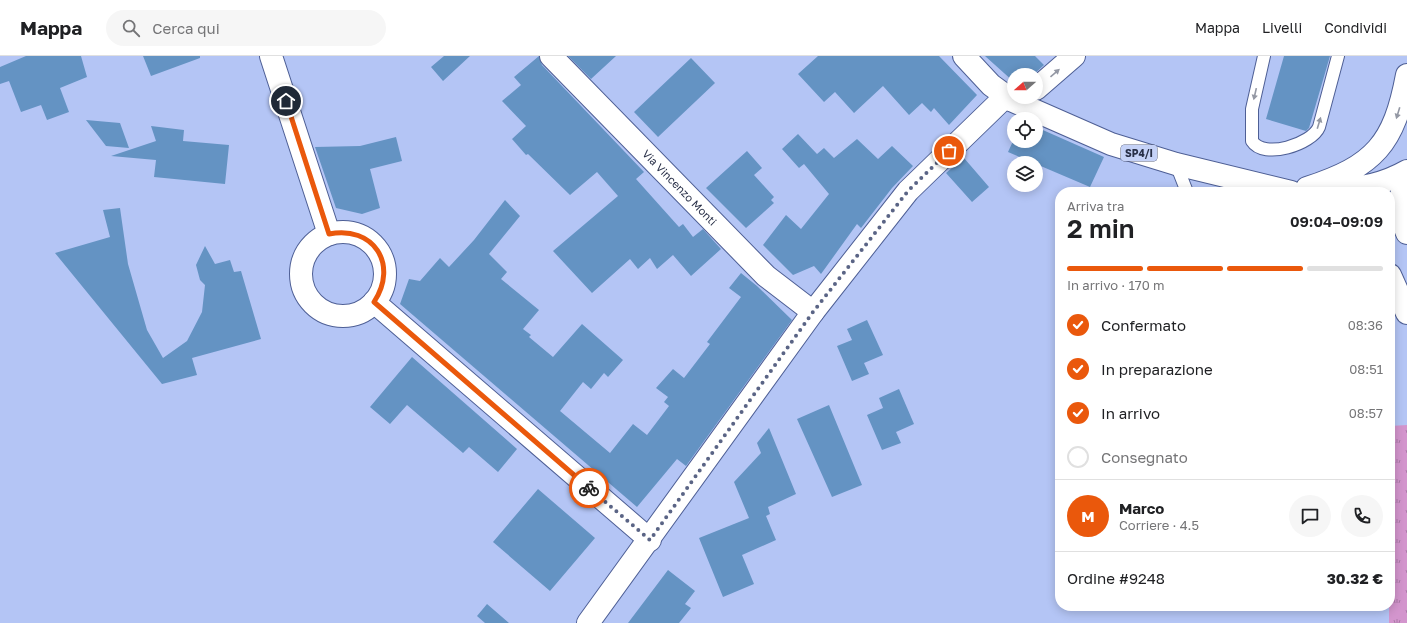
<!DOCTYPE html>
<html lang="it">
<head>
<meta charset="utf-8">
<style>
	body { margin:0; font-family:"Golos Text",sans-serif; background:#f6f6f6; color:#202124; height:100vh; display:flex; flex-direction:column; font-size:15px; white-space:nowrap }
	* { box-sizing:border-box; margin:0 }
	p { font-size:13px; color:#757577 }
	.icon { flex:none; width:22px; height:22px; fill:none; stroke:currentColor; stroke-width:2; stroke-linecap:round; stroke-linejoin:round }
	.map { position:relative; flex:1; overflow:hidden }
	.side { position:absolute; left:1055px; top:131px; width:340px; height:424px; display:flex; flex-direction:column; background:#fff; border-radius:16px; box-shadow:0 2px 10px #0003 }
	.side>* { flex:none }
	.needle { width:26px; rotate:249deg }
	.controls { position:absolute; left:1007px; top:12px; display:grid; gap:8px }
	.controls a { display:grid; place-items:center; width:36px; height:36px; border-radius:50%; background:#fff; box-shadow:0 2px 10px #0003; font-size:20px }
	.pin { position:absolute; display:grid; place-items:center; width:34px; height:34px; color:#fff; margin:-17px; border:2px solid #fff; border-radius:50%; box-shadow:0 1px 4px #0007 }
	.courier { position:absolute; display:grid; place-items:center; width:40px; height:40px; margin:-20px; border:3px solid #ea580c; border-radius:50%; background:#fff; color:#222; box-shadow:0 1px 5px #0007 }
	.headline em { font-style:normal; font-weight:600 }
	.headline div { display:flex; flex-direction:column-reverse }
	.headline { display:flex; align-items:center; justify-content:space-between; height:68px; padding:0 12px }
	h1 { font-size:26px; font-weight:600; line-height:30px }
	.bar { display:grid; grid-template-columns:repeat(4,1fr); gap:6px 4px; align-content:center; height:48px; padding:0 12px }
	.bar i { height:5px; border-radius:3px; background:#e0e0e0 }
	.bar .active { background:#ea580c }
	.bar p { grid-column:span 4 }
	.line { display:flex; align-items:center; gap:10px; padding:0 12px; border-top:1px solid #e0e0e0 }
	.line div { flex:1 }
	.round { display:grid; place-items:center; flex:none; width:42px; height:42px; border-radius:21px; background:#f6f6f6 }
	ol { padding:0 12px; list-style:none }
	li { display:flex; align-items:center; gap:12px; height:44px }
	li p { margin-inline-start:auto }
	li .icon { padding:4px; border-radius:50%; background:#ea580c; color:#fff; stroke-width:4 }
	li:last-child { color:#757577 }
	li i { width:22px; height:22px; border:2px solid #e0e0e0; border-radius:50% }
	header { display:flex; align-items:center; gap:24px; box-sizing:border-box; height:56px; padding:0 20px; background:#fff; border-bottom:1px solid #e0e0e0 }
	header strong { font-size:19px }
	nav { display:flex; gap:22px; margin-inline-start:auto; font-size:14px }
	.search { width:280px; height:36px; background:#f6f6f6; display:flex; align-items:center; gap:10px; box-sizing:border-box; padding:0 14px; border-radius:22px; color:#757577; font-size:15px }
	.map>svg:first-child { display:block }
</style>
</head>
<body>
<header>
<strong>Mappa</strong>
<div class="search"><svg class="icon" aria-label="search" viewBox="0 0 24 24"><circle cx="10" cy="10" r="6"/><path d="M15 15l6 6"/></svg>Cerca qui</div>
<nav><a>Mappa</a><a>Livelli</a><a>Condividi</a></nav>
</header>
<div class="map">
<svg width="1407" height="567" viewBox="0 0 1407 567">
	<defs>
		<pattern id="grass-tufts" width="24" height="20" patternUnits="userSpaceOnUse"><rect width="24" height="20" fill="#d395cd"/><path d="M3 7l-1-3M5 7V3M7 7l1-3M15 17l-1-3M17 17v-4M19 17l1-3" fill="none" stroke="#ab7aa8"/></pattern>
	</defs>
	<rect width="100%" height="100%" fill="#b4c5f5"/>
	<path fill="url(#grass-tufts)" d="M1407,369V567H1389L1390,370Z"/>
	<path fill="#6493c3" d="M26,0H81L87,21L60,32L69,56L47,64L41,49L21,56L9,25L0,28V11Z
		M143,0H200V2L151,20Z
		M444,0H470L443,25L431,11Z
		M539,0L542,9L644,116L636,123L679,171L683,168L693,181L703,173L721,193L691,220L673,199L657,213L650,202L638,213L630,203L592,237L553,195L618,140L597,116L570,139L528,98L526,99L512,83L526,70L502,45L521,29L514,21Z
		M568,0H616L591,23Z
		M818,0H939L977,39L949,69L934,52L931,56L922,47L909,59L883,30L854,57L835,36L824,46L798,18Z
		M985,0H1035L1044,9L1033,19H1014V26Z
		M1284,0H1330L1309,72L1306,75L1266,63Z
		M691,2L715,27L658,81L634,56Z
		M86,64L120,67L129,92L106,90Z
		M151,70L184,74L183,85L229,89L225,128L154,121L156,104L111,100L156,85Z
		M1036,71L1104,101L1090,131L1008,96L1014,83V85H1036Z
		M798,78L817,98L824,92L834,102L857,83L878,103L892,90L913,110L892,132L861,172L857,168L821,218L814,210L793,219L763,189L786,159L801,173L829,138L804,108L799,112L782,93Z
		M396,81L402,105L370,113L380,152L362,158L336,152L315,91L360,90Z
		M747,95L762,112L754,119L774,141L771,144L774,147L746,172L706,132Z
		M964,102L989,131L972,146L946,117Z
		M505,144L520,160L489,198L507,216L501,223L539,254L523,273L531,279L529,281L553,301L582,268L623,304L608,321L604,317L591,333L583,326L560,355L610,397L633,368L647,379L669,350L664,346L668,341L656,332L673,313L684,322L710,288L707,286L741,241L729,232L741,217L757,230L792,264L686,410L677,403L637,451L400,248L409,223L420,225L440,202L449,211L474,184Z
		M120,152L128,208L147,274L163,302L187,285L202,256L205,229L200,224L196,209L205,190L215,208L230,204L234,216L241,215L261,283L192,302L197,319L162,328L55,197L110,181L103,154Z
		M867,264L883,299L864,307L869,318L852,325L837,290L852,284L847,273Z
		M412,301L517,393L498,416L469,391L463,397L407,349L390,368L370,351Z
		M899,333L914,368L896,376L901,387L882,394L867,359L883,352L879,342Z
		M829,349L862,429L832,441L797,363Z
		M769,372L796,438L768,451L770,458L766,460L776,484L742,499L754,528L723,541L699,482L749,462L734,426L761,397L757,387Z
		M538,433L595,482L550,535L493,486Z
		M668,514L695,535L685,548L691,552L679,567H628Z
		M487,548L509,567H485L477,560Z"/>
	<g fill="none" stroke-linecap="round" stroke-linejoin="round">
		<g stroke="#4e5f95" stroke-width="14">
			<path id="service" d="M1264,0L1252,53V85C1264,104 1312,88 1319,71L1338,0
				M1176,108L1187,136"/>
		</g>
		<g stroke="#4e5f95" stroke-width="24">
			<g id="minor">
				<path d="M271,0L329,178"/>
				<path id="s1" d="M551,0L766,220L813,256"/>
				<path d="M1036,33L1074,0"/>
				<circle cx="343" cy="218" r="42"/>
				<path d="M374,246L650,484"/>
			</g>
		</g>
		<g stroke="#4e5f95" stroke-width="24">
			<path id="tertiary" d="M588,567L813,256L908,135L1006,40"/>
		</g>
		<g stroke="#4e5f95" stroke-width="24">
			<path id="primary" d="M964,0L991,29L1013,45L1111,88L1176,108L1291,136
				M1407,122C1398,139 1399,160 1407,177
				M1307,132C1375,110 1394,88 1407,19
				M1319,133C1350,135 1379,131 1407,115"/>
		</g>
		<g stroke="#4e5f95" stroke-width="24">
			<path id="motorway" d="M1390,219L1407,257"/>
		</g>
		<use href="#service" stroke="#fff" stroke-width="12"/>
		<use href="#minor" stroke="#fff" stroke-width="22"/>
		<use href="#tertiary" stroke="#fff" stroke-width="22"/>
		<use href="#primary" stroke="#fff" stroke-width="22"/>
		<use href="#motorway" stroke="#fff" stroke-width="22"/>
	</g>
	<defs><path id="oneway-solid" d="M-6-.8H1V-3.2L6.5 0L1 3.2V.8H-6Z"/></defs>
	<g fill="#9498a4">
		<use href="#oneway-solid" transform="translate(1055 17) rotate(-41)"/>
		<use href="#oneway-solid" transform="translate(1255 38) rotate(103)"/>
		<use href="#oneway-solid" transform="translate(1398 57) rotate(107)"/>
		<use href="#oneway-solid" transform="translate(1319 67) rotate(-73)"/>
	</g>
	<g fill="none" stroke-linecap="round" stroke-linejoin="round">
		<path stroke="#5a6485" stroke-width="4" stroke-dasharray="0 7.2" d="M589,432L650,484L813,256L908,135L949,95"/>
		<path stroke="#ea580c" stroke-width="5" d="M286,45L329,178C373,169 399,208 374,246L589,432"/>
	</g>
	<g text-anchor="middle" stroke-width="3.5" stroke-linejoin="round" paint-order="stroke">
		<rect fill="#c5d2f7" stroke="#58617c" stroke-width="1" x="1121" y="89" width="36" height="16" rx="3"/>
		<g font-size="10" font-weight="bold" fill="#293048">
			<text x="1139" y="101">SP4/I</text>
		</g>
		<g font-size="11" fill="#293048" stroke="#c5d2f7">
			<text dy="4" stroke="none"><textPath href="#s1" startOffset="184">Via Vincenzo Monti</textPath></text>
		</g>
	</g>
</svg>
<div class="controls">
<a><svg class="needle" viewBox="-14 -14 28 28"><path d="M0-13l5 13h-10z" fill="#e53935"/><path d="M0 13l5-13h-10z" fill="#757577"/></svg></a>
<a><svg class="icon" aria-label="locate" viewBox="0 0 24 24"><circle cx="12" cy="12" r="6"/><path d="M12 2v4M12 18v4M2 12h4M18 12h4"/></svg></a>
<a><svg class="icon" aria-label="layers" viewBox="0 0 24 24"><path d="M12 4l9 5-9 5-9-5zM3 14l9 5 9-5"/></svg></a>
</div>
<div class="pin" style="left:949px;top:95px;background:#ea580c"><svg class="icon" aria-label="bag" viewBox="0 0 24 24"><path d="M5 8h14l-1 12H6zM9 8a3 3 0 0 1 6 0"/></svg></div>
<div class="pin" style="left:286px;top:45px;background:#1f2937"><svg class="icon" aria-label="home" viewBox="0 0 24 24"><path d="M3 11l9-7 9 7M6 9v11h12V9"/></svg></div>
<div class="courier" style="left:589px;top:432px"><svg class="icon" aria-label="bike" viewBox="0 0 24 24"><circle cx="6" cy="16" r="4"/><circle cx="18" cy="16" r="4"/><path d="M6 16l4-8h5l3 8M10 8l3 8H6M13 5h3"/></svg></div>
<section class="side">
<div class="headline"><div><h1>2 min</h1><p>Arriva tra</p></div><em>09:04–09:09</em></div>
<div class="bar"><i class="active"></i><i class="active"></i><i class="active"></i><i></i><p>In arrivo · 170 m</p></div>
<ol>
<li><svg class="icon" aria-label="check" viewBox="0 0 24 24"><path d="M5 12l5 5 9-10"/></svg>Confermato<p>08:36</p></li>
<li><svg class="icon" aria-label="check" viewBox="0 0 24 24"><path d="M5 12l5 5 9-10"/></svg>In preparazione<p>08:51</p></li>
<li><svg class="icon" aria-label="check" viewBox="0 0 24 24"><path d="M5 12l5 5 9-10"/></svg>In arrivo<p>08:57</p></li>
<li><i></i>Consegnato</li>
</ol>
<div class="line" style="height:72px"><b class="round" style="background:#ea580c;color:#fff">M</b><div><b>Marco</b><p>Corriere · 4.5</p></div><a class="round"><svg class="icon" aria-label="chat" viewBox="0 0 24 24"><path d="M4 5h16v11H9l-5 4z"/></svg></a><a class="round"><svg class="icon" aria-label="phone" viewBox="0 0 24 24"><path d="M5 4h4l2 5-3 2q2 4 5 5l2-3 5 2v4C11 20 4 13 5 4z"/></svg></a></div>
<div class="line" style="height:52px"><div>Ordine #9248</div><b>30.32 €</b></div>
</section>
</div>
</body>
</html>
